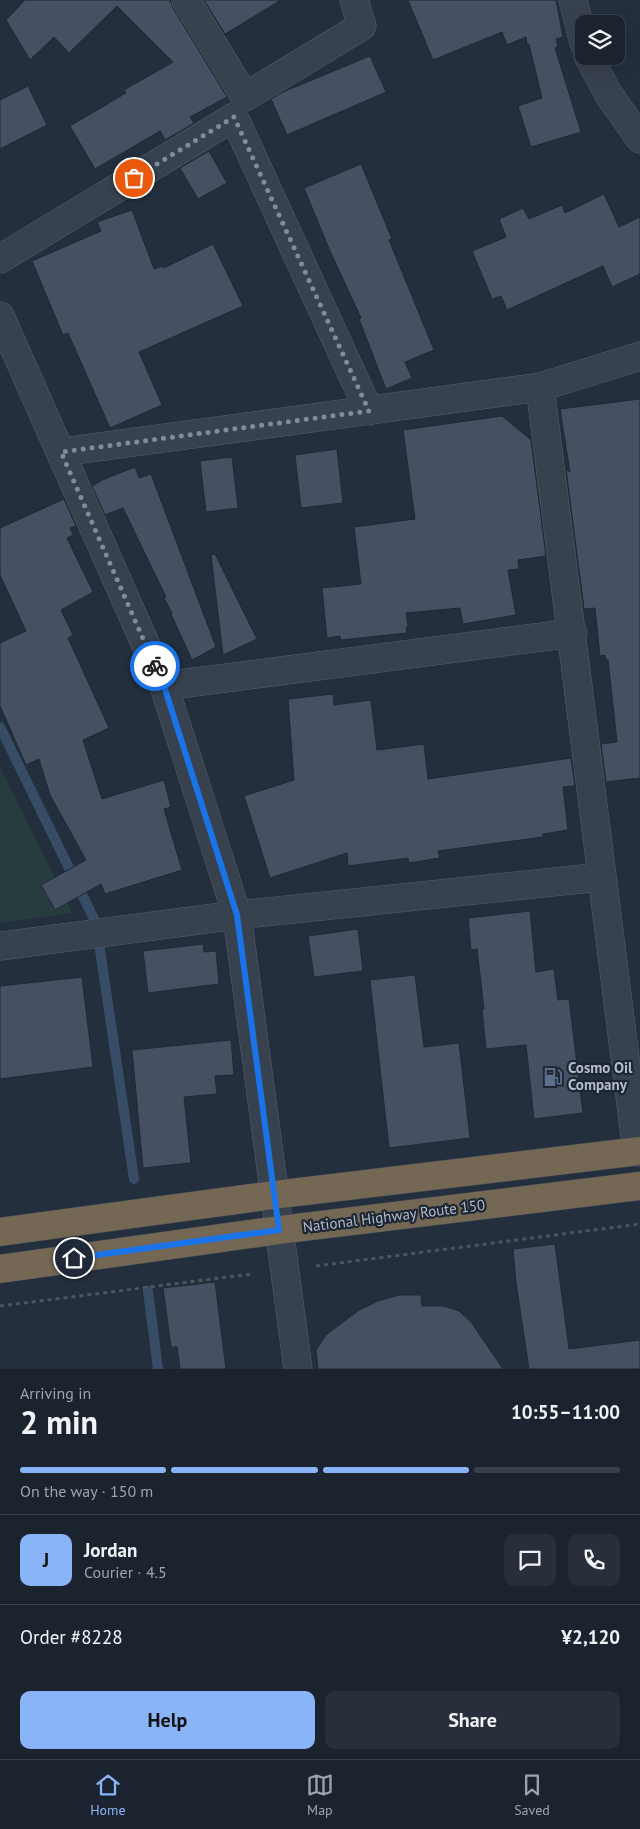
<!DOCTYPE html>
<html lang="en">
<head>
<meta charset="utf-8">
<style>
	body { margin:0; font-family:"PT Sans",sans-serif; background:#282f3a; color:#f1f3f6; height:100vh; display:flex; flex-direction:column; font-size:19px; white-space:nowrap }
	* { box-sizing:border-box; margin:0 }
	p { font-size:16px; color:#a0a4aa }
	.icon { flex:none; width:28px; height:28px; fill:none; stroke:currentColor; stroke-width:2; stroke-linecap:round; stroke-linejoin:round }
	.map { position:relative; height:1369px; overflow:hidden }
	.side { display:flex; flex-direction:column; background:#1b232e; flex:1 }
	.side>* { flex:none }
	.buttons { position:absolute; left:575px; top:15px; display:grid; gap:10px }
	.buttons a { display:grid; place-items:center; width:50px; height:50px; border-radius:10px; background:#1b232e; box-shadow:0 5px 20px #0002,0 0 0 1px #39404a; font-size:25px }
	.pin { position:absolute; display:grid; place-items:center; width:42px; height:42px; color:#fff; margin:-21px; border:2px solid #fff; border-radius:50%; box-shadow:0 1px 5px #0007 }
	.courier { position:absolute; display:grid; place-items:center; width:50px; height:50px; margin:-25px; border:4px solid #1a73e8; border-radius:50%; background:#fff; color:#222; box-shadow:0 1px 6px #0007 }
	.headline em { font-style:normal; font-weight:600 }
	.headline div { display:flex; flex-direction:column-reverse }
	.headline { display:flex; align-items:center; justify-content:space-between; height:85px; padding:0 20px }
	h1 { font-size:32px; font-weight:600; line-height:38px }
	.bar { display:grid; grid-template-columns:repeat(4,1fr); gap:8px 5px; align-content:center; height:60px; padding:0 20px }
	.bar i { height:6px; border-radius:4px; background:#39404a }
	.bar .current { background:#8ab4f8 }
	.bar p { grid-column:span 4 }
	.line { display:flex; align-items:center; gap:12px; padding:0 20px; border-top:1px solid #39404a }
	.line div { flex:1 }
	.round { display:grid; place-items:center; flex:none; width:52px; height:52px; border-radius:10px; background:#282f3a }
	.cta { display:flex; gap:10px; margin-top:auto; padding:10px 20px }
	.cta a { flex:1; height:58px; border-radius:10px; background:#8ab4f8; color:#111; font-size:20px; font-weight:600; line-height:58px; text-align:center }
	.cta a+a { background:#282f3a; color:#f1f3f6 }
	.tab-bar { display:flex; justify-content:space-around; align-items:center; height:70px; border-top:1px solid #39404a; background:#1b232e; font-size:14px; color:#a0a4aa }
	.tab-bar a { display:grid; justify-items:center; gap:2px }
	.tab-bar .current { color:#8ab4f8 }
	.map>svg:first-child { display:block }
</style>
</head>
<body>
<div class="map">
<svg width="640" height="1369" viewBox="0 0 640 1369">
	<rect width="100%" height="100%" fill="#242f3e"/>
	<path fill="#263c3f" d="M0,766L72,913L0,923Z"/>
	<g fill="none" stroke-linecap="round" stroke-linejoin="round">
		<path stroke="#394c67" stroke-width="10" d="M0,727L96,923L134,1179
			M148,1291L158,1369"/>
	</g>
	<path fill="#455162" stroke="#1f2835" d="M25,0H170L173,8L227,97L190,117L194,123L165,140L160,131L95,169L70,126L126,93L124,90L173,62L117,6L69,53L54,37L30,60L6,20Z
		M204,0H281L225,34Z
		M408,0H556L563,37L556,39L558,47L555,48L581,132L531,147L518,106L542,98L529,44H527L526,37L507,45L502,32L433,60Z
		M370,56L386,92L287,135L271,99L283,92Z
		M28,86L47,125L0,149V100Z
		M209,151L227,183L198,199L180,168Z
		M361,164L392,239L389,240L434,350L405,362L412,378L386,389L359,319L361,318L330,251L304,188Z
		M604,194L619,227L640,217V274L612,287L603,266L507,310L501,296L492,299L472,251L506,237L499,219L523,208L529,219L562,205L565,213Z
		M132,210L154,269L162,266L164,268L213,244L243,306L139,352L162,405L110,428L68,333L63,335L32,261L101,231L97,222Z
		M640,399V778L606,782L601,744L617,742L608,660H606L605,655L600,656L595,608L584,609L566,469L570,472L560,409Z
		M502,416L531,440L546,556L518,560L519,569L508,570L516,615L463,624L460,608L406,613L408,627L406,628L407,633L341,640L340,636L327,638L322,588L361,584L354,527L415,519L403,430Z
		M337,449L343,503L301,508L295,455Z
		M232,457L238,508L206,512L200,461Z
		M135,467L139,478L151,474L216,647L192,660L171,614L172,613L164,598L166,597L123,508L105,515L92,486L102,480Z
		M64,499L76,526L70,528L73,535L67,538L93,592L61,610L73,635L68,638L109,728L83,740L102,799L164,780L171,807L164,809L182,870L105,894L101,884L55,910L41,885L86,860L50,795L39,759L26,765L0,706V643L26,631L0,575V528Z
		M215,554L257,639L223,655L211,555Z
		M333,694L334,705L371,700L377,750L424,744L428,779L571,758L575,786L563,787L568,830L543,834V837L438,851L440,858L409,863L408,858L348,866L347,853L270,878L244,796L294,780L288,699Z
		M530,911L536,972L554,969L558,1000L569,999L583,1113L534,1119L526,1045L486,1049L482,1009H484L477,949L471,950L468,918Z
		M358,929L363,971L314,977L308,936Z
		M203,944L204,952L216,951L219,984L148,993L143,951Z
		M415,975L424,1047L459,1043L470,1138L389,1148L370,980Z
		M82,977L93,1067L0,1079V986Z
		M231,1040L234,1075L215,1076L217,1094L184,1097L191,1163L143,1168L132,1050Z
		M555,1244L569,1349L640,1340V1369H529L516,1283L513,1249Z
		M215,1282L226,1369H180L177,1347H171L163,1288Z
		M399,1295H421L422,1306H443L459,1311L471,1322L503,1369H318L316,1350L326,1335L359,1310L378,1301Z"/>
	<g fill="none" stroke-linecap="round" stroke-linejoin="round">
		<g stroke="#565f6c" stroke-width="29">
			<path id="minor" d="M186,0L245,97L362,26L354,0
				M573,0L584,43
				M588,56L609,95L640,139
				M0,259L234,117L369,411
				M0,316L164,686L237,915L298,1369
				M540,387L637,1152
				M61,452L540,387L640,356
				M164,686L573,633
				M0,946L237,915L601,877"/>
		</g>
		<g stroke="#434c59" stroke-width="29">
			<path id="highway" d="M0,1232L273,1195L640,1151
				M0,1269L279,1230L640,1186"/>
		</g>
		<path stroke="#44595c" stroke-width="3" stroke-dasharray="4 4" stroke-linecap="butt" d="M316,1266L640,1224
			M0,1306L252,1274"/>
		<use href="#minor" stroke="#38414e" stroke-width="28"/>
		<use href="#highway" stroke="#746855" stroke-width="28"/>
	</g>
	<g fill="none" stroke-linecap="round" stroke-linejoin="round">
		<path stroke="#828b98" stroke-width="5" stroke-dasharray="0 9" d="M134,178L234,117L369,411L61,452L155,666"/>
		<path stroke="#1a73e8" stroke-width="6" d="M74,1258L279,1230L237,915L164,686L155,666"/>
	</g>
	<defs>
		<g id="fuel-bare" transform="scale(1.5)"><path d="M-5.5-6h7V0h2V4h1.3V-2.5L3-4.5l.8-.8L6-3V5H2.5V1h-1V6h-7ZM-4.2-4.7v3.2H.2V-4.7Z" fill="#5c6f8a" stroke="#1d2633" stroke-width="2.5" paint-order="stroke"/></g>
	</defs>
	<g fill-rule="evenodd">
		<use href="#fuel-bare" x="553" y="1077"/>
	</g>
	<g text-anchor="middle" stroke-width="4.5" stroke-linejoin="round" paint-order="stroke">
		<g font-size="15" font-weight="bold" fill="#b4bcc9" stroke="#1d2633" text-anchor="start">
			<text x="568" y="1073">Cosmo Oil<tspan x="568" dy="17">Company</tspan></text>
		</g>
		<g font-size="15" fill="#b4bcc9" stroke="#1d2633">
			<text transform="translate(394 1216) rotate(-7)" y="5">National Highway Route 150</text>
		</g>
	</g>
</svg>
<div class="buttons">
<a><svg class="icon" aria-label="layers" viewBox="0 0 24 24"><path d="M12 4l9 5-9 5-9-5zM3 14l9 5 9-5"/></svg></a>
</div>
<div class="pin" style="left:134px;top:178px;background:#ea580c"><svg class="icon" aria-label="bag" viewBox="0 0 24 24"><path d="M5 8h14l-1 12H6zM9 8a3 3 0 0 1 6 0"/></svg></div>
<div class="pin" style="left:74px;top:1258px;background:#1f2937"><svg class="icon" aria-label="home" viewBox="0 0 24 24"><path d="M3 11l9-7 9 7M6 9v11h12V9"/></svg></div>
<div class="courier" style="left:155px;top:666px"><svg class="icon" aria-label="bike" viewBox="0 0 24 24"><circle cx="6" cy="16" r="4"/><circle cx="18" cy="16" r="4"/><path d="M6 16l4-8h5l3 8M10 8l3 8H6M13 5h3"/></svg></div>
</div>
<section class="side">
<div class="headline"><div><h1>2 min</h1><p>Arriving in</p></div><em>10:55–11:00</em></div>
<div class="bar"><i class="current"></i><i class="current"></i><i class="current"></i><i></i><p>On the way · 150 m</p></div>
<div class="line" style="height:90px"><b class="round" style="background:#8ab4f8;color:#111">J</b><div><b>Jordan</b><p>Courier · 4.5</p></div><a class="round"><svg class="icon" aria-label="chat" viewBox="0 0 24 24"><path d="M4 5h16v11H9l-5 4z"/></svg></a><a class="round"><svg class="icon" aria-label="phone" viewBox="0 0 24 24"><path d="M5 4h4l2 5-3 2q2 4 5 5l2-3 5 2v4C11 20 4 13 5 4z"/></svg></a></div>
<div class="line" style="height:65px"><div>Order #8228</div><b>¥2,120</b></div>
<div class="cta"><a>Help</a><a>Share</a></div>
</section>
<nav class="tab-bar">
<a class="current"><svg class="icon" aria-label="home" viewBox="0 0 24 24"><path d="M3 11l9-7 9 7M6 9v11h12V9"/></svg>Home</a>
<a><svg class="icon" aria-label="map" viewBox="0 0 24 24"><path d="M3 6l6-2 6 2 6-2v14l-6 2-6-2-6 2zM9 4v14M15 6v14"/></svg>Map</a>
<a><svg class="icon" aria-label="saved" viewBox="0 0 24 24"><path d="M7 4h10v16l-5-4-5 4z"/></svg>Saved</a>
</nav>
</body>
</html>
